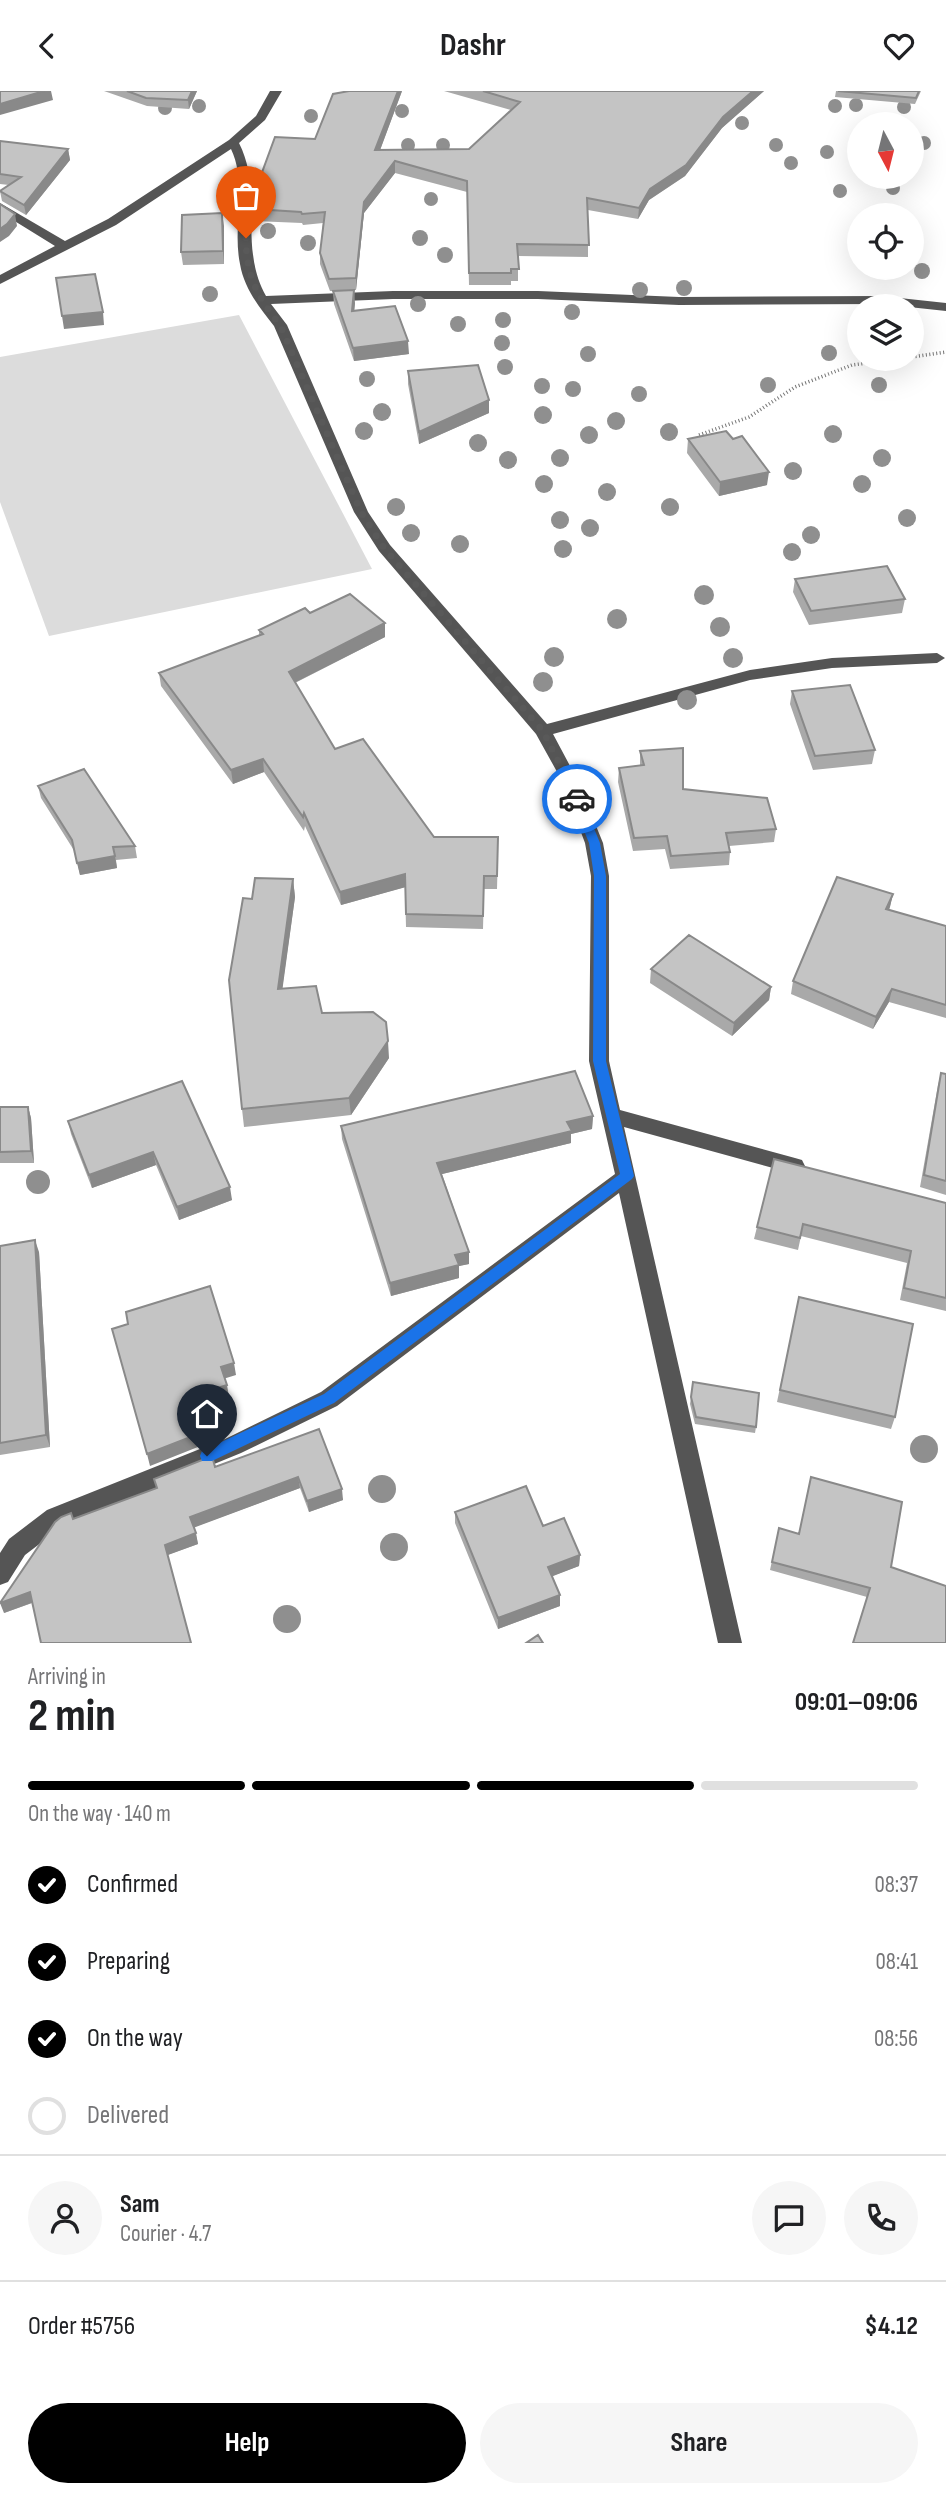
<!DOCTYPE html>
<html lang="en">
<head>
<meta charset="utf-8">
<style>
	body { margin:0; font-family:"Sofia Sans Condensed",sans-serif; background:#f6f6f6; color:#202124; height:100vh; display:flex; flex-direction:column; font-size:26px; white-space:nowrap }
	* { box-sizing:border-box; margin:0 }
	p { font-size:23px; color:#757577 }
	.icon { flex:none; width:38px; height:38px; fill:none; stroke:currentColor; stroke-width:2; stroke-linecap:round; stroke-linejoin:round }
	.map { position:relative; height:1552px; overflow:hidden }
	.panel { display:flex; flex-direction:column; background:#fff; flex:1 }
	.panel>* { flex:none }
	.needle { width:46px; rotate:173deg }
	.fabs { position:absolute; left:847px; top:21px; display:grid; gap:14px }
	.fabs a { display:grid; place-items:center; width:77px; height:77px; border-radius:50%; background:#fff; box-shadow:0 7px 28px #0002; font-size:35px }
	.pin { position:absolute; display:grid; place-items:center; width:60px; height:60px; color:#fff; margin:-72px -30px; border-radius:50% 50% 50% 0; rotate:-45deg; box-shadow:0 0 7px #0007 }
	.pin .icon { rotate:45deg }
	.courier { position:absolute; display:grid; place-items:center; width:70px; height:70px; margin:-35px; border:5px solid #1a73e8; border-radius:50%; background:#fff; color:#222; box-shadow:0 2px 9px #0007 }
	.headline em { font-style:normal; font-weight:700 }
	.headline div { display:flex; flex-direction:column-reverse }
	.headline { display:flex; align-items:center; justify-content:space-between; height:119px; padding:0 28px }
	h1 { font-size:46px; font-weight:700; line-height:52px }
	.bar { display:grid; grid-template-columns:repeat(4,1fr); gap:10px 7px; align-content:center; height:84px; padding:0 28px }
	.bar i { height:9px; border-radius:5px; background:#e0e0e0 }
	.bar .active { background:#000 }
	.bar p { grid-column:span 4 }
	.line { display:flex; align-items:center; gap:18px; padding:0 28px; border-top:2px solid #e0e0e0 }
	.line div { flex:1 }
	.round { display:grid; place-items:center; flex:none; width:74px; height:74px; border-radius:37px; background:#f6f6f6 }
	ol { padding:0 28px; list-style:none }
	li { display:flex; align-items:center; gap:21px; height:77px }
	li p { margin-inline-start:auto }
	li .icon { padding:7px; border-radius:50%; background:#000; color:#fff; stroke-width:4 }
	li:last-child { color:#757577 }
	li i { width:38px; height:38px; border:4px solid #e0e0e0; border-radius:50% }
	.primary-button { display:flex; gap:14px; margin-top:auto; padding:14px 28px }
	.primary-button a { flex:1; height:80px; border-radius:42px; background:#000; color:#fff; font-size:28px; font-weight:700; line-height:80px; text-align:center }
	.primary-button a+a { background:#f6f6f6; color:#202124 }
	header { display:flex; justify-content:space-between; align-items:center; height:91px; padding:0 28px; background:#fff; font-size:32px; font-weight:700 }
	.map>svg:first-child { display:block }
</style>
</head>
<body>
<header><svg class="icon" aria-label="back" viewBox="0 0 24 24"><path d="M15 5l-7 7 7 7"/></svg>Dashr<svg class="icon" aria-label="heart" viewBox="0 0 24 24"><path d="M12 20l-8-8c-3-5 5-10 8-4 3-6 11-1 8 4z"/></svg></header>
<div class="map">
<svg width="946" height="1552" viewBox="0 0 946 1552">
	<rect width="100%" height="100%" fill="#fff"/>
	<path fill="#dcdcdc" d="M239,224L372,478L49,545L0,411V266Z"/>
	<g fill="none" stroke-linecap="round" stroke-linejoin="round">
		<path stroke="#777" stroke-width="3.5" stroke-dasharray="1 2.5" stroke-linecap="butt" d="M912,266L946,261
			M699,344L749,326L795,296L852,274L899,268"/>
		<path fill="#555" fill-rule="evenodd" d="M270,0H282L265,29L239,52C264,101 238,156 266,205L393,200H538L679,206L881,205L946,212V220L881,213L679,214L538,208H393L271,213L287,234L368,421L390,454L547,633L750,579L832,567L937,562L945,567L937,572L832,577L750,589L553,643L577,688L603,752L609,785V970L620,1019L795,1067L802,1069L805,1075L802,1081L795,1083L624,1036L742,1552H718L619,1102L337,1315L241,1362L63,1435L25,1464L8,1491L0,1494V1462L9,1448L47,1419L225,1348L321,1301L615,1083L589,970L591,785L585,752L561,688L536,643L379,460L354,421L274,235C259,216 244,197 240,173C232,135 248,94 231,58L116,134L0,193V184L55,155L0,121V112L65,150L108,128L229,49L256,25Z"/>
	</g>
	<g fill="#8f8f8f">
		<circle cx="856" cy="14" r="7"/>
		<circle cx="199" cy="15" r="7"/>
		<circle cx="835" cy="15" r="7"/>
		<circle cx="904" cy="16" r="7"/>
		<circle cx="165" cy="17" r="7"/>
		<circle cx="402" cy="20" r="7"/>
		<circle cx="311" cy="25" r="7"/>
		<circle cx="742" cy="32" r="7"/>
		<circle cx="924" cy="52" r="7"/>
		<circle cx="408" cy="54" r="7"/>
		<circle cx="443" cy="54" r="7"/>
		<circle cx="776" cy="54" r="7"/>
		<circle cx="827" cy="61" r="7"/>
		<circle cx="791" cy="72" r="7"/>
		<circle cx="893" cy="97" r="7"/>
		<circle cx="840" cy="100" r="7"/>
		<circle cx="431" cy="108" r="7"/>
		<circle cx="268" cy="140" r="8"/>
		<circle cx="420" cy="147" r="8"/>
		<circle cx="308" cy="152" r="8"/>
		<circle cx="445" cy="164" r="8"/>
		<circle cx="922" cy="180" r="8"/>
		<circle cx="684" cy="197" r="8"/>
		<circle cx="640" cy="199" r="8"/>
		<circle cx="210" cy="203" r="8"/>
		<circle cx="418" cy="213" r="8"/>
		<circle cx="572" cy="221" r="8"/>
		<circle cx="503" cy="229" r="8"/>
		<circle cx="458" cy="233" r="8"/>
		<circle cx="502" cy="252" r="8"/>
		<circle cx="829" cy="262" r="8"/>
		<circle cx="588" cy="263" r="8"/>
		<circle cx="505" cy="276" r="8"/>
		<circle cx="367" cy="288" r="8"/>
		<circle cx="768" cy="294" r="8"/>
		<circle cx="879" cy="294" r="8"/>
		<circle cx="542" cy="295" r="8"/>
		<circle cx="573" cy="298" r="8"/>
		<circle cx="639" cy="303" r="8"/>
		<circle cx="382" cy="321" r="9"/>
		<circle cx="543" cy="324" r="9"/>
		<circle cx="616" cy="330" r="9"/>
		<circle cx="364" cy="340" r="9"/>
		<circle cx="669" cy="341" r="9"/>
		<circle cx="833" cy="343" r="9"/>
		<circle cx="589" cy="344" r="9"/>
		<circle cx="478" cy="352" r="9"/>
		<circle cx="560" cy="367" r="9"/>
		<circle cx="882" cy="367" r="9"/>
		<circle cx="508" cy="369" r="9"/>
		<circle cx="793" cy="380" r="9"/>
		<circle cx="544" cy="393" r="9"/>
		<circle cx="862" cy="393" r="9"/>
		<circle cx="607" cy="401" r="9"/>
		<circle cx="396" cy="416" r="9"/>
		<circle cx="670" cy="416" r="9"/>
		<circle cx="907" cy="427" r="9"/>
		<circle cx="560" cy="429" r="9"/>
		<circle cx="590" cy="437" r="9"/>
		<circle cx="411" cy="442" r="9"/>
		<circle cx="811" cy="444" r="9"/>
		<circle cx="460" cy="453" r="9"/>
		<circle cx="563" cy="458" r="9"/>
		<circle cx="792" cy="461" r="9"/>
		<circle cx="704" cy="504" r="10"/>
		<circle cx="617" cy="528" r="10"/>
		<circle cx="720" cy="536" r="10"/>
		<circle cx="554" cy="566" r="10"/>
		<circle cx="733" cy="567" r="10"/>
		<circle cx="543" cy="591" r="10"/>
		<circle cx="687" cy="609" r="10"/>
		<circle cx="38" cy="1091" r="12"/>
		<circle cx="924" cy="1358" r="14"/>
		<circle cx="382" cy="1398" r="14"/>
		<circle cx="394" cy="1456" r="14"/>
		<circle cx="287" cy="1528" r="14"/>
	</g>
	<path fill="#a9a9a9" d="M104,0H197L189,18L147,15Z
		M402,0L380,59L469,58L511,19L444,0H764L722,37L685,85L649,109L638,128L588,119V166L518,165V190H511V194H469L467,101L395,82L364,122L356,199L330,200L320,173V162L323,132L303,134L302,132L254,130L253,118L315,48Z
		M836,0H921L915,13L835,6Z
		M0,50L68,58L70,69L26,124L2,110L0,100L9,94L0,93Z
		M224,135V173L183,174L181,161Z
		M333,200L355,212L354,220L409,263L354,270L334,213Z
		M408,280L489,322L419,353L408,293Z
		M688,348L767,394L719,405L687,362Z
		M795,488L905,508L902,522L809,534L793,501Z
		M310,522L385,546L295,592L335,658L434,746L498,760L497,798H484L483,838L406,836L405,796L341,814L305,735L304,740L264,681L233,693L161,595L159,582L259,544V539Z
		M792,600L875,659L872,673L813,679L790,613Z
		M640,660L683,698L776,738L774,751L729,755L730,761L729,774L670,778L665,758L633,760L618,691L619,677L640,674Z
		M38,695L135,755L137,767L116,769L117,777L80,784L75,761L41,707Z
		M293,788L295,806L282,898L322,922L389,967L351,1024L244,1036L242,1018L252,808Z
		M893,803L889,819L946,835V927L889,911L873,938L791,903L793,890Z
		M651,878L771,896L769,909L732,945L650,892Z
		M941,982L946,983V1104L920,1096L938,994Z
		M182,990L232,1109L179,1129L156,1074L92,1097L71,1043L68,1030Z
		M0,1016H28L31,1027L34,1072H0Z
		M593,1025L592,1038L571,1043V1052L442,1083L469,1161V1173L459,1175V1187L391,1205L342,1048L341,1035Z
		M946,1112V1220L900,1209L907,1172L801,1145L798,1159L754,1148L757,1136Z
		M0,1155L39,1161L50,1356L0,1364Z
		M799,1206L895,1326L891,1338L777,1311Z
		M693,1291L756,1336L755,1342L695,1333L690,1313Z
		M319,1338L343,1409L309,1421L300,1397L194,1436L198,1453L4,1522L73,1428Z
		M902,1411L867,1506L770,1479L779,1437L799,1443Z
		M455,1421L543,1435L580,1464L579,1475L552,1485L560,1515L498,1538L455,1432Z"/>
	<path fill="#898989" d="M44,0H51L53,9L0,24V13Z
		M192,0H197L189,18L188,9Z
		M398,0H402L376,70L375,59Z
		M753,0H764L722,37L685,85L649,109L638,128L639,117L650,98L723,26Z
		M68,58L70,69L26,124L24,114Z
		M395,70V82L364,122L356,199V187L364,111Z
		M222,122L224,135V173L223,160Z
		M15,123L17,135L9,145L0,151V138Z
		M354,199L355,212L353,233L352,220Z
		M103,221L104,234L64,238L62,225Z
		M408,250L409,263L354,270L353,257Z
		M489,309V322L419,353V341Z
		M769,381L767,394L719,405L720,391Z
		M385,532V546L290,594L289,581Z
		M263,668L264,681L233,693L231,679Z
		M115,765L117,777L80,784L77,772Z
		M405,783L406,796L341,814L340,801Z
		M293,788L295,806L280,916L278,898Z
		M893,803L890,816L883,831L886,818Z
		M771,896L769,909L732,945L734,932Z
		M892,898L889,911L873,938L876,926Z
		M388,950L389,967L351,1024L349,1007Z
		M28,1016L31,1027L34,1072L31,1060Z
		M593,1025L592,1038L571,1043V1052L438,1084L437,1072L567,1031Z
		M153,1061L156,1074L92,1097L89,1084Z
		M230,1096L232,1109L179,1129L177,1116Z
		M35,1149L39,1161L50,1356L46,1344Z
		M469,1161V1173L459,1175V1187L391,1205L390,1192L455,1164Z
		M234,1272L236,1284L223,1288L221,1276Z
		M227,1294L229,1306L199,1316L196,1304Z
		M206,1340L208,1352L150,1375L147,1363Z
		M298,1386L300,1397L193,1437L190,1426Z
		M342,1398L343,1409L309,1421L307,1410Z
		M196,1442L198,1453L168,1464L165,1454Z
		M580,1464L579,1475L548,1487V1476Z
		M30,1501L34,1511L4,1522L0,1512Z
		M560,1504V1515L498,1538V1527Z"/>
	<path fill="#c4c4c4" stroke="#898989" stroke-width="2" d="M0,0H44L0,13Z
		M127,0H192L188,9L146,7Z
		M349,0H398L375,59L469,58L520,11L483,0H753L723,26L686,74L650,98L639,117L587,107L589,154L517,153L519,178H511V182H469L467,90L395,70L364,111L356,187L329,188L320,162L325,121L302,123L301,121L253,118V106L275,46L315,48L333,3Z
		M838,0H919L916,7Z
		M0,50L68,58L24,114L0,100L21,86L0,83Z
		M0,113L15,123L7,133L0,138Z
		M222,122L223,160L181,161L182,124Z
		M95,183L103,221L62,225L56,187Z
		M354,199L352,220L395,215L408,250L353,257L333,200Z
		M478,274L489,309L419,341L408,280Z
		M726,340L733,348L742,345L769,381L720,391L688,348Z
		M887,475L905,508L811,520L795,488Z
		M350,503L385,532L289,581L335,658L363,648L434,746H498L497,785H484L483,825L406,823L405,783L340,801L304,722L303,726L263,668L231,679L159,582L263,543L259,539L305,517L310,522Z
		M850,594L875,659L815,665L792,600Z
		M683,657V698L767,707L776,738L726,742L730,761L671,765L667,745L634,747L619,677L644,674L640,660Z
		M84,678L135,755L113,756L115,765L77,772L72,749L38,695Z
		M837,786L893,803L886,818L946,835V914L892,898L876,926L793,890Z
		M255,787L293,788L278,898L316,895L322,922L373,921L386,931L388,950L349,1007L242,1018L229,889L243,807L252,808Z
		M689,844L771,896L734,932L651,878Z
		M575,980L593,1025L567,1031L572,1040L437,1072L469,1161L455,1164L459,1174L390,1192L341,1035Z
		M941,982L946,983V1090L924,1084Z
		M182,990L230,1096L177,1116L153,1061L89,1084L68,1030Z
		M0,1016H28L31,1060L0,1061Z
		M774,1068L946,1112V1207L904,1197L911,1160L803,1133L800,1147L757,1136Z
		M35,1149L46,1344L0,1352V1155Z
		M210,1195L234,1272L221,1276L227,1294L196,1304L206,1340L147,1363L112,1238L128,1233L126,1221Z
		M799,1206L913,1233L895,1326L780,1299Z
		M693,1291L759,1302L756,1336L696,1326L691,1306Z
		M319,1338L342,1398L307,1410L298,1386L190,1426L196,1442L165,1454L191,1552H41L30,1501L0,1512L55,1431L61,1426L71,1422L73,1428L157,1397L154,1388L212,1365L215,1376Z
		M811,1386L902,1411L891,1476L946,1495V1552H853L870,1497L772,1471L779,1437L799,1443Z
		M526,1395L543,1435L564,1427L580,1464L548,1476L560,1504L498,1527L455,1421Z
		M538,1544L543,1552H526Z"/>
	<path fill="#1a73e8" d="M577,704L582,708L600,752L606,785V970L634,1085L632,1088L334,1312L212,1370H202L200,1365L202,1360L324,1303L620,1083L593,970L594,785L589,752L571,708Z"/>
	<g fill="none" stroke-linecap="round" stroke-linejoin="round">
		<path stroke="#595959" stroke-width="7" stroke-dasharray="0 12.6" d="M246,147C246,185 257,205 280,234L361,421L384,457L543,640L577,708"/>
	</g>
</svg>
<div class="fabs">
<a><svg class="needle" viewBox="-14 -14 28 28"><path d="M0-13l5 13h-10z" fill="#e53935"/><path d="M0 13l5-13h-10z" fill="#757577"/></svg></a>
<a><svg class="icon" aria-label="locate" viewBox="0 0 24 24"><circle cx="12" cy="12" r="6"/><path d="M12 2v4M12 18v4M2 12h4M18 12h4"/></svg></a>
<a><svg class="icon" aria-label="layers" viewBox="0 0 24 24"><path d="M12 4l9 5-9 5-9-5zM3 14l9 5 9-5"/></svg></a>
</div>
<div class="pin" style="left:246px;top:147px;background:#ea580c"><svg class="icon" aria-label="bag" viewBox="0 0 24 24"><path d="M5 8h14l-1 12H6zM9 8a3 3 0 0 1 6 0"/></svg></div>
<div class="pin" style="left:207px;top:1365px;background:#1f2937"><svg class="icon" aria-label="home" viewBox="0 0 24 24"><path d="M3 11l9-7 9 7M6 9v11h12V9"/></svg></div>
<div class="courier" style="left:577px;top:708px"><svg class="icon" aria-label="car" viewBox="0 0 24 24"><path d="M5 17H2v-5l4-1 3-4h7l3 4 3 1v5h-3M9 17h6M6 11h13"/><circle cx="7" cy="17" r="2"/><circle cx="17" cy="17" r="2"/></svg></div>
</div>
<section class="panel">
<div class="headline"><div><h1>2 min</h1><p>Arriving in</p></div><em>09:01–09:06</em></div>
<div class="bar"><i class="active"></i><i class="active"></i><i class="active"></i><i></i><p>On the way · 140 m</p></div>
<ol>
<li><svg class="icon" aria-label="check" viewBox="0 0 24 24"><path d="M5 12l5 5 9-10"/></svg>Confirmed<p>08:37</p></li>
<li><svg class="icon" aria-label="check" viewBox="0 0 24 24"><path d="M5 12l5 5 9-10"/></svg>Preparing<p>08:41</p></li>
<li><svg class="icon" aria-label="check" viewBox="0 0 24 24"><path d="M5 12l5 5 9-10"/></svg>On the way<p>08:56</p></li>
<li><i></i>Delivered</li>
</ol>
<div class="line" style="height:126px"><a class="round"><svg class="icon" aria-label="person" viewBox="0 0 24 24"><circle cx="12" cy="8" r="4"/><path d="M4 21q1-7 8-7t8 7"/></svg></a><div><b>Sam</b><p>Courier · 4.7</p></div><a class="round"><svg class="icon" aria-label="chat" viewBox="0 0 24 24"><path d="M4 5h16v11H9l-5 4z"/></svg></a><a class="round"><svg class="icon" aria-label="phone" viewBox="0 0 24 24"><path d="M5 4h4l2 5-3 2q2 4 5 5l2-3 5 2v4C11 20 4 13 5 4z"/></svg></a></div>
<div class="line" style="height:91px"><div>Order #5756</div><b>$4.12</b></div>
<div class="primary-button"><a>Help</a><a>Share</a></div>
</section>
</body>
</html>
